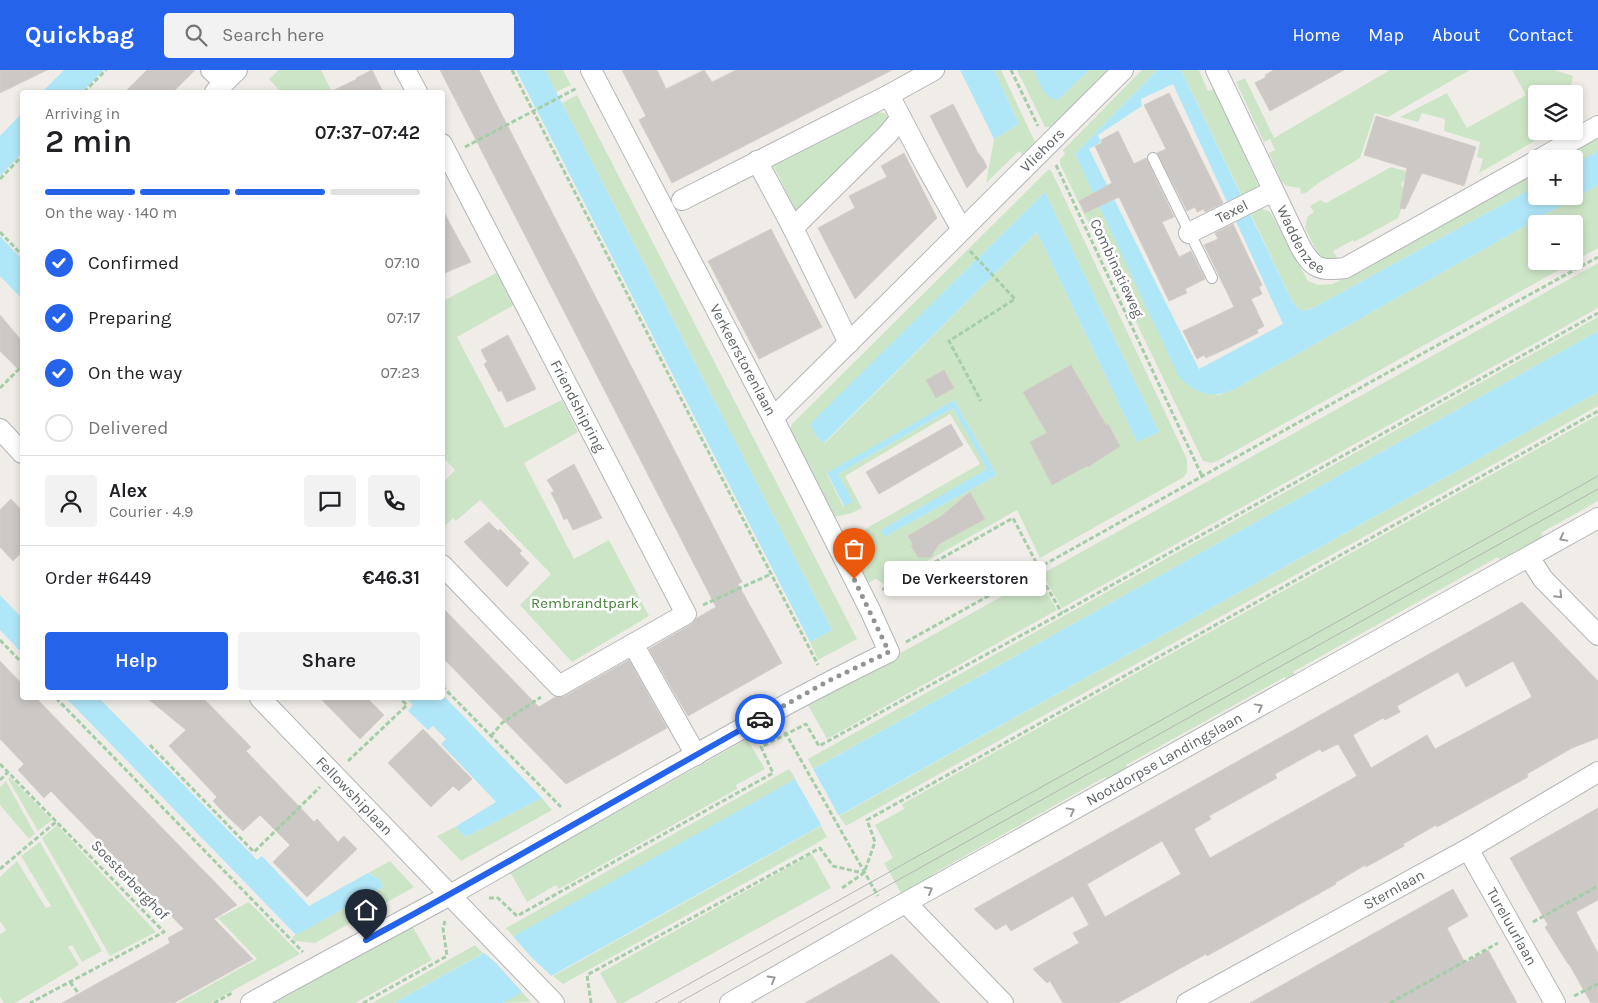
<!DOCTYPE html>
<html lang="en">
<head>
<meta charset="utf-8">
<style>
	body { margin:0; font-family:Karla,sans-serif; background:#f2f2f2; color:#202124; height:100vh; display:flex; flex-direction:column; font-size:19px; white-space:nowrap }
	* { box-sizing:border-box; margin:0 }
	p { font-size:16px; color:#757577 }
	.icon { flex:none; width:28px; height:28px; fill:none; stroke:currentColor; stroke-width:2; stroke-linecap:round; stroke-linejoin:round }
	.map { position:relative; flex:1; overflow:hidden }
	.details { position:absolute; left:20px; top:20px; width:425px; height:610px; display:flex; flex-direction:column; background:#fff; border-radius:5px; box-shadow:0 2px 8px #0003 }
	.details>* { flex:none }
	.fabs { position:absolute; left:1528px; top:15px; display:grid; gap:10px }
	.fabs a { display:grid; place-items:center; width:55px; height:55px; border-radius:5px; background:#fff; box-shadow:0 2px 8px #0003; font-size:25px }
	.pin { position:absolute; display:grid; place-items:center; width:42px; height:42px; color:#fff; margin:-51px -21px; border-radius:50% 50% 50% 0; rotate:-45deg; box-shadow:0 0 5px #0007 }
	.pin .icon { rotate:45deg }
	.courier { position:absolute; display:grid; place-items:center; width:50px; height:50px; margin:-25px; border:4px solid #2563eb; border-radius:50%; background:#fff; color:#222; box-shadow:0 1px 6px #0007 }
	.bubble { position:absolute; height:35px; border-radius:5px; background:#fff; box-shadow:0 2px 8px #0003; font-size:16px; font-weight:600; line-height:35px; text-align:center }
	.headline em { font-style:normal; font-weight:600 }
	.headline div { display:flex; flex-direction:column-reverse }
	.headline { display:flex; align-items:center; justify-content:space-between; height:85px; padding:0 25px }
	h1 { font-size:32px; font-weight:600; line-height:38px }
	.bar { display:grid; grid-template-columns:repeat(4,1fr); gap:8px 5px; align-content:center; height:60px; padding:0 25px }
	.bar i { height:6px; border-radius:4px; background:#e0e0e0 }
	.bar .current { background:#2563eb }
	.bar p { grid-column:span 4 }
	.line { display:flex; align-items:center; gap:12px; padding:0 25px; border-top:1px solid #e0e0e0 }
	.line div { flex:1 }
	.round { display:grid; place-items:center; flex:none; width:52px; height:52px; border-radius:5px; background:#f2f2f2 }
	ol { padding:0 25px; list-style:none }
	li { display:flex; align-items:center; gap:15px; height:55px }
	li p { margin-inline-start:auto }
	li .icon { padding:5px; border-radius:50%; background:#2563eb; color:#fff; stroke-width:4 }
	li:last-child { color:#757577 }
	li i { width:28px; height:28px; border:2px solid #e0e0e0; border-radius:50% }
	.primary-button { display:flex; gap:10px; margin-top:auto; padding:10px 25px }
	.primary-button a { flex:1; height:58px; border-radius:5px; background:#2563eb; color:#fff; font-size:20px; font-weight:600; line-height:58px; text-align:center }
	.primary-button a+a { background:#f2f2f2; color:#202124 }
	header { display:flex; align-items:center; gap:30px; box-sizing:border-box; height:70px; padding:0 25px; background:#2563eb; color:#fff }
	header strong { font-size:24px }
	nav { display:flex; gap:28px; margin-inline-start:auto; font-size:18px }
	.search { width:350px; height:45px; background:#f2f2f2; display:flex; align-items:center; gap:12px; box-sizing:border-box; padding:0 18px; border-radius:5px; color:#757577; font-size:19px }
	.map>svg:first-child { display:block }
</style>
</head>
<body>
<header>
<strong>Quickbag</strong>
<div class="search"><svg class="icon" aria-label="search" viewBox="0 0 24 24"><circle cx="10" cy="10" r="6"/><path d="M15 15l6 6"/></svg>Search here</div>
<nav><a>Home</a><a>Map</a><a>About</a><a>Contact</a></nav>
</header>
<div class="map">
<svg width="1598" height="933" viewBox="0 0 1598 933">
	<rect width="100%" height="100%" fill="#f0ede8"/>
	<path fill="#cde5c7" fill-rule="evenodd" d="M279,0H321L332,22H281L269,9Z
		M545,0H563L571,15L556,22Z
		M994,0H1001L1035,72V77L1025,87L1019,81L986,113L994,69L1019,54Z
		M1017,0H1034L1045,23L1058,30L1089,0H1111L1053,57H1045Z
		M1142,0H1157L1075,84L1200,322L1219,325L1233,320L1598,115V178L1219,390L1212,393L1203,391L1060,94V89L1065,84L1063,80ZM1536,154H1574V191H1536Z
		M1181,0H1199L1208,21L1214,19L1259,117L1243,128Z
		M1390,0H1470L1388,47L1375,43L1360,88L1320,112L1307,122L1301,124L1300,118L1287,116L1282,112L1269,83L1275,80L1270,69L1264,72L1236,12L1245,8L1274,68Z
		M1512,0H1554L1573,6L1570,21L1572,24H1536V61H1552L1479,103L1483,89L1477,87L1480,72L1444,61L1445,49L1422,43L1418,52L1400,47L1447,23L1467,58L1526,25Z
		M577,25L857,569L818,590L810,572L832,560L562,33Z
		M878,42L884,43L890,49L798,145L773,95Z
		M1598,67V81L1574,95V89H1559Z
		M1391,97L1409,102L1401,115L1407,123L1398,148L1354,172L1353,170L1333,181L1338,189L1334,192L1322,188L1318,184L1305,158L1307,147L1314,142L1310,136L1320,130L1326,133Z
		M1049,99L1052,102L1187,389V403L1184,407L1040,488L1017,440L885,515L876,509L868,513L847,472L860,462L980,394L950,344L845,406L862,438L852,443L834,447L792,364L790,359L792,354ZM1045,122L1159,362L1137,372L1037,162L825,373L816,366L811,354ZM954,330L997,405L884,467L881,460L988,399L953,338L838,404L852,432L843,436L827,404Z
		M1536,101V116L1311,239L1303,241L1296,237L1292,231L1249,140L1258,137L1270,142L1308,211L1318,215L1333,214Z
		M1598,193V238L1062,538L1042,504Z
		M498,202L514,235L457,267L505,358L562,330L578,362L524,393L574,489L609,470L649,546L572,592L520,535L551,504L480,430L456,451L453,448L443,458V413L455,400L443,387V231Z
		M1598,247V261L813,699L808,689Z
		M1598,322V336L846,756L839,746Z
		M1598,345V431L1541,463L1545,470L1502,494L1498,487L1293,602L1297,609L1289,613L1285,607L1126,695L1130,702L1109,713L1105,707L933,804L936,811L904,828L884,793L893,788L875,755L904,739L902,734Z
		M1038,506L1057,540L827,669L808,635Z
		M747,669L765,699L736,715L737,719L559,819L556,815L527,832L510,802Z
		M789,699L796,709L514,867L506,858Z
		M10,707L52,750L38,761L8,709Z
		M6,711L35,764L29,769L0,735V717Z
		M542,728L552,740L461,791L437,766L455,757L466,767Z
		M57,755L156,862L110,886L42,768Z
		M821,756L827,767L812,776L563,914L553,906Z
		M40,772L102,881L82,892L72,875L68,877L79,895L15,933H4L0,927V864L6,860L0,851V807L17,791L46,838L51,836L21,786Z
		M812,784L831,818L623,933H617L600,903Z
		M390,791L414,817L315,873L295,871L292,867L383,817L380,810L368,803Z
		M249,832L300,884L210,933H178L257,889L218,848Z
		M412,856L432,890L355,933H274Z
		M475,875L483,883L394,933H372Z
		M522,922L531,932L503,933Z"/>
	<path fill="#b0e7f8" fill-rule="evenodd" d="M64,0H104L82,22H42Z
		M516,0H545L832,560L810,572Z
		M960,0H994L1019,54L994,69Z
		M1034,0H1089L1058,30C1043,29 1039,12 1034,0Z
		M1157,0H1181L1292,231L1296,237L1303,241L1311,239L1536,116V126H1574V95L1598,81V115L1233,320C1211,329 1196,324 1179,307L1075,84ZM1173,14L1283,254L1199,299L1089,79L1101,72L1098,65L1142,36L1141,29Z
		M22,43V83L0,106V66Z
		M1045,122L1159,362L1137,372L1037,162L824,373L816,366L810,354Z
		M0,166L22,189V229L0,206Z
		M1598,261V322L503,933H394Z
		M954,330L997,405L884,467L881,460L987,399L953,338L838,404L853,432L844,436L827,403Z
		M0,525L22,548V583L0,560Z
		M443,625L542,728L466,767L455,757L496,732L441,674L446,669L433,656L428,660L408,641L413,635L406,628H442Z
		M66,628H99L257,790L262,786L309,836L368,803L380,810L383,817L296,865Z"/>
	<path fill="#f0ede8" d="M812,697L840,748L823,758L794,707Z
		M512,865L531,887L554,908L524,924L494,891L482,881Z"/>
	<path fill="#ccc8c5" stroke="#d5cec7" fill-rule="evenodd" d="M0,0H47L0,23Z
		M147,0H195L173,22H125Z
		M372,0L383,22H330L357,9L356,8Z
		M440,0H479L742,512L738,514L782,593L688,646L649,579L692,554L697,548L716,537Z
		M622,0H657L666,19L704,0L712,12L736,0H892L672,113L639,50L646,46Z
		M1274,0H1344L1270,41L1255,13L1266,7L1265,5Z
		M1169,23L1223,133L1205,142L1204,139L1197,142L1195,137L1187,141L1157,83L1166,79L1144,35Z
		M953,34L978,83L983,89L987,97L967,118L930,46Z
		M1376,46L1476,77L1464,116L1422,103L1405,139L1400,138L1407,98L1364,85Z
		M1118,61L1134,94L1146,88L1174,147L1162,152L1179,187L1191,181L1205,209L1185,219L1187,223L1169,231L1119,127L1085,143L1079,131L1112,113L1095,76L1102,73L1101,70Z
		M904,83L937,148L855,229L818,158L855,138L849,126L887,107L881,96Z
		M442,139L471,192L442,204Z
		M1233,154L1262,215L1259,217L1262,224L1251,229L1264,256L1257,260L1258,263L1230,277L1206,288L1204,285L1197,289L1183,261L1234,237L1204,175L1218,169L1215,163Z
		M771,159L822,257L759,289L708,191Z
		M0,245L22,271V303L0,281Z
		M508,265L536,319L507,332L501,320L499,322L484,294L487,292L481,280Z
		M1071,295L1106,355L1108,354L1120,376L1088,397L1087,396L1052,415L1030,372L1047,363L1023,322Z
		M944,300L954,318L936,328L926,310Z
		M951,354L963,375L879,424L866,402Z
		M574,394L602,448L573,460L567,448L564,450L558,436L551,423L554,421L547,410Z
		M970,422L985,449L939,474L931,487H918L911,476L913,474L908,466L940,447Z
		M11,429L22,441V482L13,491L0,477V440Z
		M489,452L498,461L500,459L522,481L519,483L529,493L507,517L464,472Z
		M1522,532L1598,611V668L1572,678L1527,704L1528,707L1468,740L1437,757L1436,755L1403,774L1404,776L1366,797L1365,795L1335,813L1336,814L1207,886L1206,884L1118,933H1063L1050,911L1047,913L1033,899L1079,873L1073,863L1089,855L1073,826L1011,861L1006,854L996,860L974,839ZM1513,591L1532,627L1435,679L1427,665L1371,698L1353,665L1383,648L1385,650L1400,642L1397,636L1458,602L1466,617ZM1338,674L1357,706L1210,788L1194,759L1211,749L1209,746L1277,708L1275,704L1320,679L1322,682ZM1162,771L1181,804L1105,847L1087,814Z
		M442,537L539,637L555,627L565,626L629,590L667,658L566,714L442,587Z
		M0,591L22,614V628H36L237,835L214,849L253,889L174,933H62L170,873L168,868L184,859L51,721L44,728L18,700L24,694L0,669Z
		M147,628H203L251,677L246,681L314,752L317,749L338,772L344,766L357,779L307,827L273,792L290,775L260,745L243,761L226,745L213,731L217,727L169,676L186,660Z
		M320,628H367L384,645L360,669Z
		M423,659L472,709L459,721L453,716L431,737L388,693Z
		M1598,738V830L1576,842L1598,883V933H1591L1569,894H1568L1545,857L1548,855L1510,788Z
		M1453,819L1468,846L1447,858L1465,893L1488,880L1517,933H1250Z
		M892,884L940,933H805Z"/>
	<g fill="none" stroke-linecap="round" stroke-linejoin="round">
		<g stroke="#b3b6b9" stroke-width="12">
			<path id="lane" d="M1153,88L1212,208"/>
		</g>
		<g stroke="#b3b6b9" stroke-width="22">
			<g id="street">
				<path d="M211,0L224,12"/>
				<path d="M405,0L417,22"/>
				<path id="s1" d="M1216,0L1300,176C1313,199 1319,201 1345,198L1536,91"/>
				<path d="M215,22L237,0"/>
				<path d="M889,25L925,94L962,160"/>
				<path id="s2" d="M442,74L686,544L559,616L442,495"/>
				<path d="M1540,89L1598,56"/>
				<path d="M757,91L793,158L849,273"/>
				<path d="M682,130L889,25L934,0"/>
				<path d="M793,158L888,64L901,48"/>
				<path id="s3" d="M1189,163L1273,121"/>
				<path id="s4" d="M773,348L1123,0"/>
				<path d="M0,359L22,383"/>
				<path d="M1529,487L1543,509L1598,565"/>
				<path d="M633,574L696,685"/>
				<path id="s5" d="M260,628L554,933"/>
				<path id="s6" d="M1468,779L1555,933"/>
				<path d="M906,833L1003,933"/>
				<path d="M251,933C317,896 384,861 450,825C596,743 739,655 889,582L870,540L773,348L591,0"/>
				<path id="s7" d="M730,933L887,843L1598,448"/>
				<path id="s8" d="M1187,933L1468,779L1598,702"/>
			</g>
		</g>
		<path stroke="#a5cda8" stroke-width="3" stroke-dasharray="5 2.5" stroke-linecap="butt" d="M512,0L818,595
			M1011,0L1038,56
			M84,22L106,0
			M465,77L577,18
			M1056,95L1202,406
			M0,109L22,86
			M0,162L22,185
			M970,181L1015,229L949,271L981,331
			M0,318L22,296
			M882,519H887L1013,448L1039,498L1041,507L1062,543
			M703,535L771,504
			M0,570L22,593
			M906,572L1376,309L1598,187
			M442,616L561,737
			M56,628L303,882
			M785,662L878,826
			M491,666L502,653L541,627
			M150,675L254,782L320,717
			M348,691L407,635L399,628
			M0,694L164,862L30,933
			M0,710L8,702
			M0,799L57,751
			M842,818L864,803L875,772L867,750L1598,341
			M489,828H498L517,846L773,703L761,677L806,654L819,676L1062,543L1598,243
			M1533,852L1598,816
			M70,912L79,924
			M1574,926L1598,914
			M214,933L232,923
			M363,933L447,886L443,858L445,851
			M591,933L587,905L820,778L833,796L863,803
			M1390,933L1498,873"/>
		<use href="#lane" stroke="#fff" stroke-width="10"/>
		<use href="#street" stroke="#fff" stroke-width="20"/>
		<path stroke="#b4b5b5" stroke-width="1" d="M655,933L1598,406
			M678,933L1598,419"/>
	</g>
	<defs><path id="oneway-chevron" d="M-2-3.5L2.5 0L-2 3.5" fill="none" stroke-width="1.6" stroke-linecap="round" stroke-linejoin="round" transform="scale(1.25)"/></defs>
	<g stroke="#979a9c">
		<use href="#oneway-chevron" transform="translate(1563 468) rotate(151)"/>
		<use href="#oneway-chevron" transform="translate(1559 525) rotate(46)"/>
		<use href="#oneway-chevron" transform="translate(1259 637) rotate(-29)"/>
		<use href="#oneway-chevron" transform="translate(1071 741) rotate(-29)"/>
		<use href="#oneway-chevron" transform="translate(929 820) rotate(-29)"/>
		<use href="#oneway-chevron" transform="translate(772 909) rotate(-30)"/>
	</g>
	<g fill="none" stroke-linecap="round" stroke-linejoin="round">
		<path stroke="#929494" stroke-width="5" stroke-dasharray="0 9" d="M760,649L828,611L889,582L854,509"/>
		<path stroke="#2563eb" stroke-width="6" d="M366,870C499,799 629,722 760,649"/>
	</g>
	<g text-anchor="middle" stroke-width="5" stroke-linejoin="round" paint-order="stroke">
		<g font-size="15" fill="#5f6467" stroke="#fff">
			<text dy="5" stroke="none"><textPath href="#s4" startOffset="380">Vliehors</textPath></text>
			<text dy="5" stroke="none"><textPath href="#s3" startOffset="48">Texel</textPath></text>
			<text dy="5" stroke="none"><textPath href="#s1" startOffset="190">Waddenzee</textPath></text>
			<text transform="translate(1117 198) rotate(65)" y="5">Combinatieweg</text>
			<text transform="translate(743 290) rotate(62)" y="5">Verkeerstorenlaan</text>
			<text dy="5" stroke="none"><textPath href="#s2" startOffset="295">Friendshipring</textPath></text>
			<text dy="5" stroke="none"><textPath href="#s7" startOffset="498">Nootdorpse Landingslaan</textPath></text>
			<text dy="5" stroke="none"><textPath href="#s5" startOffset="136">Fellowshiplaan</textPath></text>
			<text transform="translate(130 810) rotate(46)" y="5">Soesterberghof</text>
			<text dy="5" stroke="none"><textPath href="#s8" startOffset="236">Sternlaan</textPath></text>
			<text dy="5" stroke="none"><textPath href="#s6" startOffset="89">Tureluurlaan</textPath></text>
		</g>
		<g font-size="15" fill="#46813c" stroke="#fff">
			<text x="585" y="538">Rembrandtpark</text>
		</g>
	</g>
</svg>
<div class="fabs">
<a><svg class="icon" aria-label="layers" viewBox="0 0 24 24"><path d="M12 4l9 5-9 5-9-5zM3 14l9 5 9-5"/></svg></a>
<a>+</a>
<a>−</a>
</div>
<div class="pin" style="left:854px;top:509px;background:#ea580c"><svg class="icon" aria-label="bag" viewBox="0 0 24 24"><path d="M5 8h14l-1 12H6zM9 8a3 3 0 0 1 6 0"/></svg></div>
<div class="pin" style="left:366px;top:870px;background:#1f2937"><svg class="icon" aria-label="home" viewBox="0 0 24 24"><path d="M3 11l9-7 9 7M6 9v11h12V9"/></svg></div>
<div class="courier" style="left:760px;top:649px"><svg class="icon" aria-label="car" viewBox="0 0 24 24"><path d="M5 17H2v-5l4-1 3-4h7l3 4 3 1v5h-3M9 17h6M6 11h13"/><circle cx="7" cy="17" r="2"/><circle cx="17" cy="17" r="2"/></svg></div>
<div class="bubble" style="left:884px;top:491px;width:162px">De Verkeerstoren</div>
<section class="details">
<div class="headline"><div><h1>2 min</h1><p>Arriving in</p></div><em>07:37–07:42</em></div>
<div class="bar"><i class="current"></i><i class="current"></i><i class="current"></i><i></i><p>On the way · 140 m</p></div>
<ol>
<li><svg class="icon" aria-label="check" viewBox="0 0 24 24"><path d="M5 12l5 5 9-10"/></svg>Confirmed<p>07:10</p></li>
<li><svg class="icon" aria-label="check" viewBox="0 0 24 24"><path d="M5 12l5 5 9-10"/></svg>Preparing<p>07:17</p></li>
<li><svg class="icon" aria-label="check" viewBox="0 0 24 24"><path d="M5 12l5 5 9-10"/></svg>On the way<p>07:23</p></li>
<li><i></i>Delivered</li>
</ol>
<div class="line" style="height:90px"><a class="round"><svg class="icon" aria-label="person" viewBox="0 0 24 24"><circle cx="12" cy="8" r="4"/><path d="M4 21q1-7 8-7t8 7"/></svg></a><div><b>Alex</b><p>Courier · 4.9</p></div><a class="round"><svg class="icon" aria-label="chat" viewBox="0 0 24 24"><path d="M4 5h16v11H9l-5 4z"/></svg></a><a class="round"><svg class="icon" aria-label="phone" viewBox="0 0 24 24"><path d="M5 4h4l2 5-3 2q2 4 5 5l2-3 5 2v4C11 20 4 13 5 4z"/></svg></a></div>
<div class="line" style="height:65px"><div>Order #6449</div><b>€46.31</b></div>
<div class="primary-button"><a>Help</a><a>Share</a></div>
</section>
</div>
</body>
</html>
